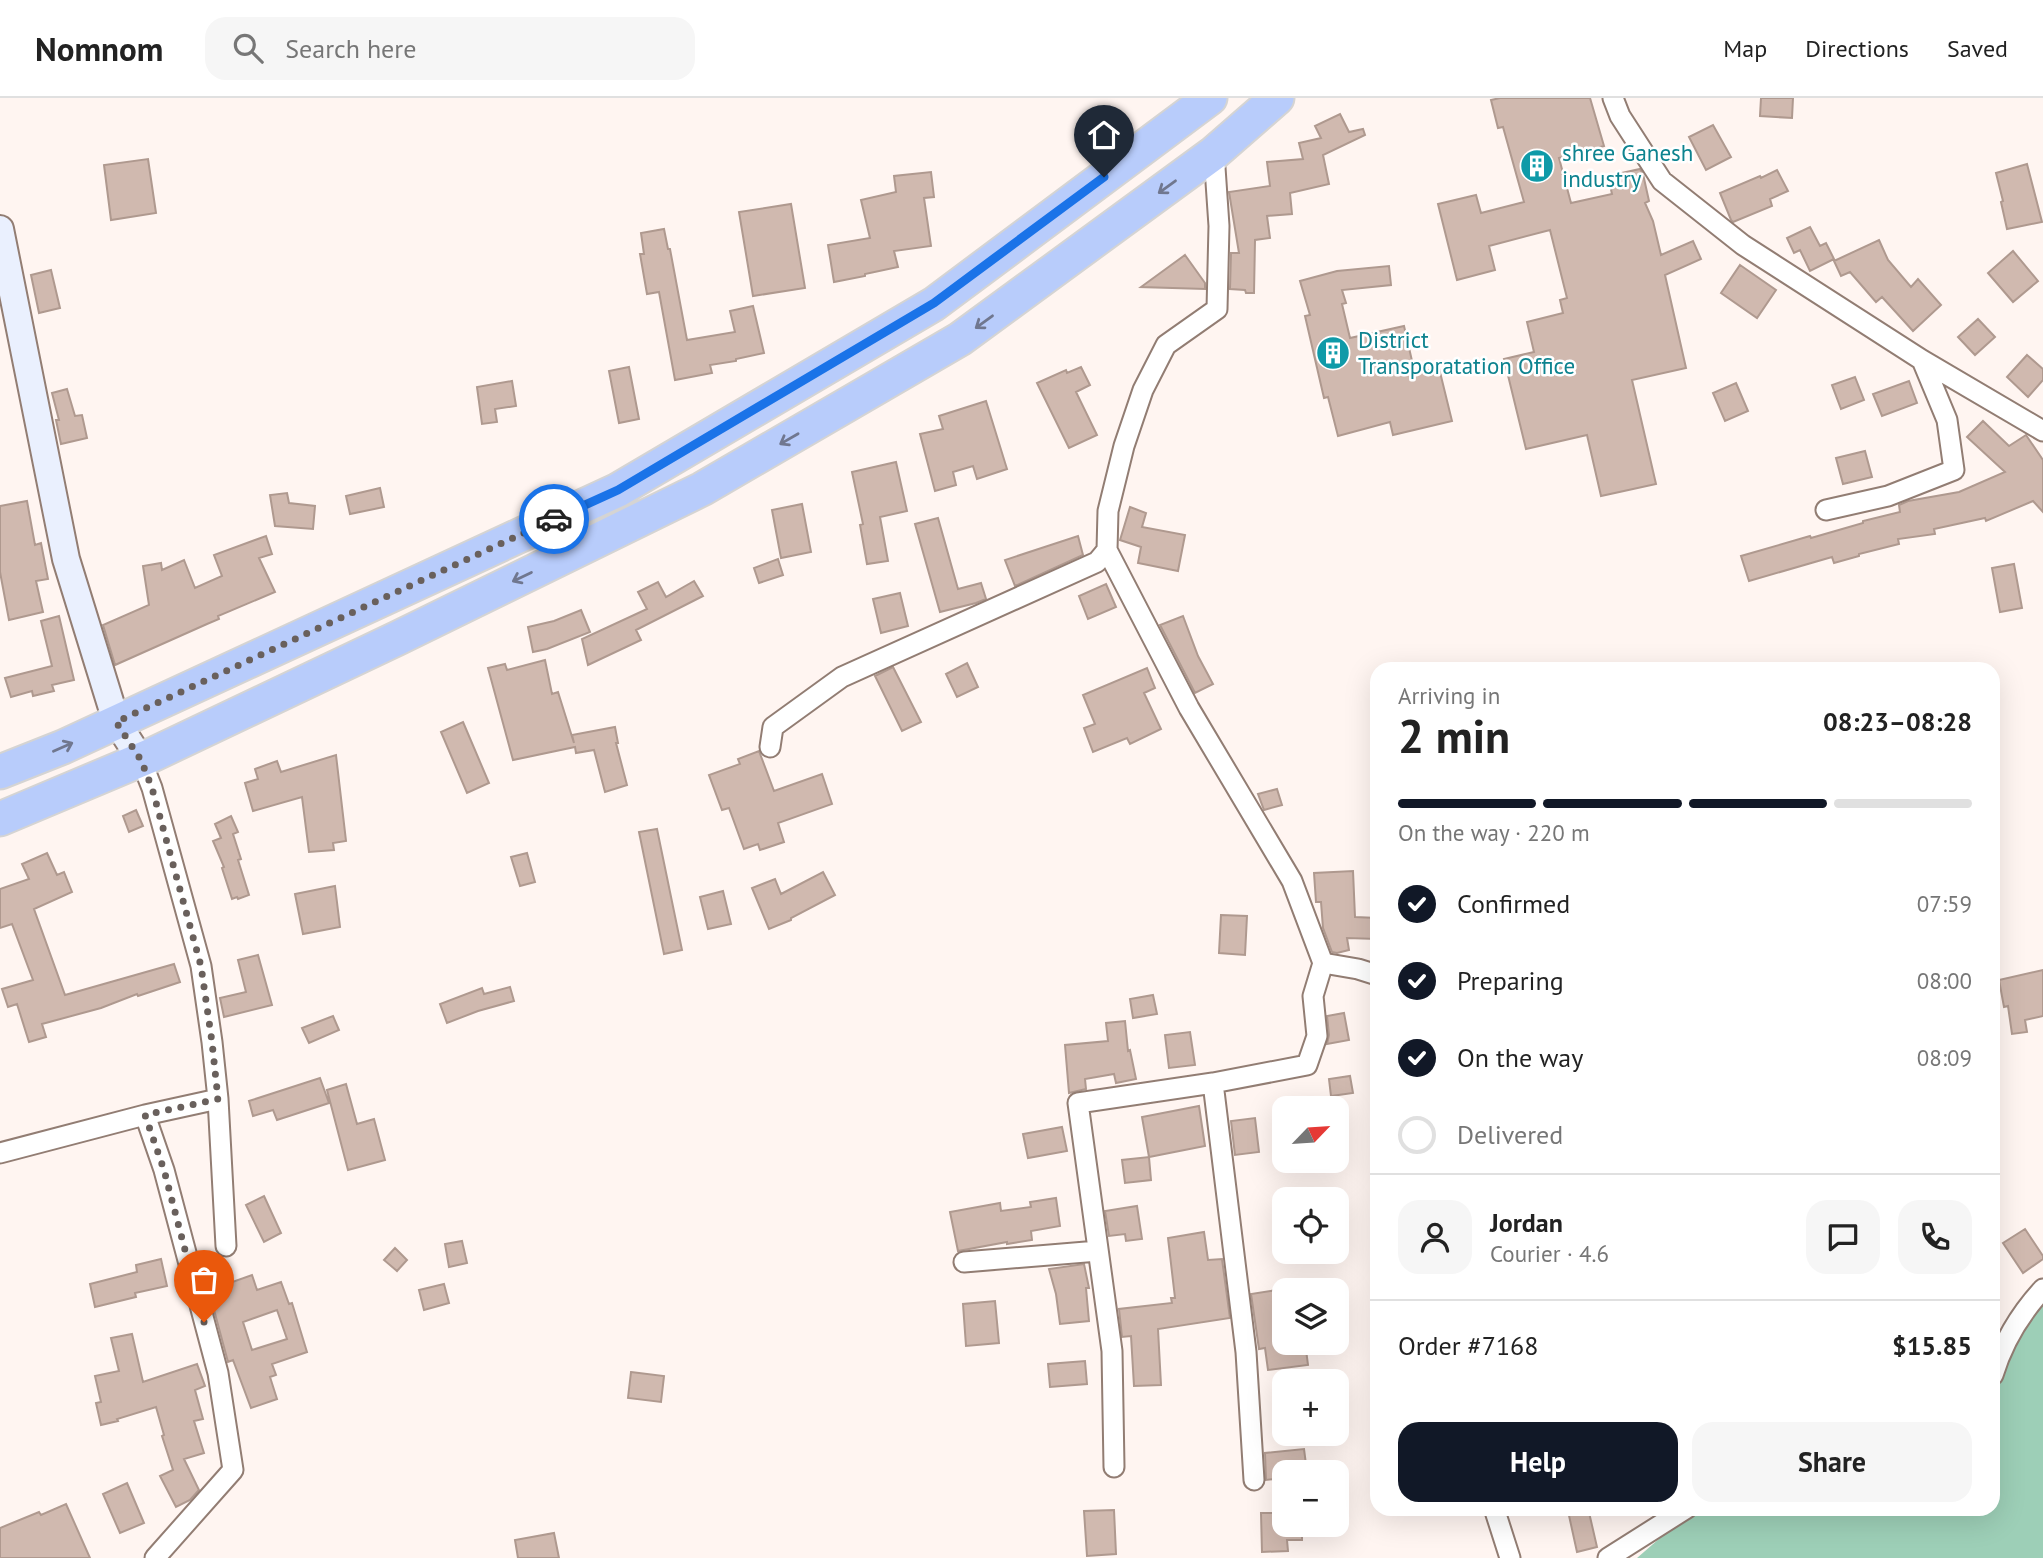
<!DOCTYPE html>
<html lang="en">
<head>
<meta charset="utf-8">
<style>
	body { margin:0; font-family:"PT Sans",sans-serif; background:#f6f6f6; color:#222; height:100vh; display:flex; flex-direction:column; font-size:26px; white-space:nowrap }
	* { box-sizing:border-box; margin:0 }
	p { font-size:23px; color:#767676 }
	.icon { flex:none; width:38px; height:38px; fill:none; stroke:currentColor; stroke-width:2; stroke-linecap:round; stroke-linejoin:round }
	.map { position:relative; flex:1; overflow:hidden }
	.panel { position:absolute; left:1370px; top:564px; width:630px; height:854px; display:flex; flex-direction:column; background:#fff; border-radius:21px; box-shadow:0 7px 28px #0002 }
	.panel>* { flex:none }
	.needle { width:46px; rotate:65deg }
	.tools { position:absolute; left:1272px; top:998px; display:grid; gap:14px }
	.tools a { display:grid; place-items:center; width:77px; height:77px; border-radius:14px; background:#fff; box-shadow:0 7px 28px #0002; font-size:35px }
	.pin { position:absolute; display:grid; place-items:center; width:60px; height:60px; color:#fff; margin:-72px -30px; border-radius:50% 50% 50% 0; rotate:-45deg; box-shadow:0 0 7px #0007 }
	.pin .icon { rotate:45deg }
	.courier { position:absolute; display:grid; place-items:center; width:70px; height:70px; margin:-35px; border:5px solid #1a73e8; border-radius:50%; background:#fff; color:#222; box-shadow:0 2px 9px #0007 }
	.head em { font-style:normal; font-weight:700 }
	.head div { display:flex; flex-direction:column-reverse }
	.head { display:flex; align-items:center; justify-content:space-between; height:119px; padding:0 28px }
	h1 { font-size:46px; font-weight:700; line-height:52px }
	.bar { display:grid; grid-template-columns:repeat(4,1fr); gap:10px 7px; align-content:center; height:84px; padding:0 28px }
	.bar i { height:9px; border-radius:5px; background:#e0e0e0 }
	.bar .current { background:#111827 }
	.bar p { grid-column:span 4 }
	.line { display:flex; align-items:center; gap:18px; padding:0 28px; border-top:2px solid #e0e0e0 }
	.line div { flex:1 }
	.round { display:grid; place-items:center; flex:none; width:74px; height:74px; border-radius:21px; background:#f6f6f6 }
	ol { padding:0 28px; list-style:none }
	li { display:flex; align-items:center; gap:21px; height:77px }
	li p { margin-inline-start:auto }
	li .icon { padding:7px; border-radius:50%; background:#111827; color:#fff; stroke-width:4 }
	li:last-child { color:#767676 }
	li i { width:38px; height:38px; border:4px solid #e0e0e0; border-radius:50% }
	.primary-button { display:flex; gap:14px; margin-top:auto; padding:14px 28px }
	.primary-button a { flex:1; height:80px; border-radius:21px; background:#111827; color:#fff; font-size:28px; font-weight:700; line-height:80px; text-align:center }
	.primary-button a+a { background:#f6f6f6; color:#222 }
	header { display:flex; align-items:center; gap:42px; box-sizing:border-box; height:98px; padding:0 35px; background:#fff; border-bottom:2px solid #e0e0e0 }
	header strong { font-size:33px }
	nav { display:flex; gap:38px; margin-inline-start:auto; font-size:24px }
	.search { width:490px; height:63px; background:#f6f6f6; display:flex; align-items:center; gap:18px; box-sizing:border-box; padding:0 24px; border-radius:21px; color:#767676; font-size:26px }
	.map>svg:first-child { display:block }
</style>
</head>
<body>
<header>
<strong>Nomnom</strong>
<div class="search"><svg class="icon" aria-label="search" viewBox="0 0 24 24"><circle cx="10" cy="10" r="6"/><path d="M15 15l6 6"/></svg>Search here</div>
<nav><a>Map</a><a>Directions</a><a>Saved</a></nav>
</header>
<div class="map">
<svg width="2043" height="1460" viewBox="0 0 2043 1460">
	<rect width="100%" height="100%" fill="#fff5f1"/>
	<path fill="#9dcfb7" d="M2043,1202V1460H1637L1690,1414L1757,1410H1993V1275Z"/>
	<path fill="#d0b9af" stroke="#af998f" stroke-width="2" fill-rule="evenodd" d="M1500,0H1590L1604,48L1559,60L1571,105L1612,96L1608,78L1640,71L1643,76L1649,103L1645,105L1653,123L1661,157L1693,143L1701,161L1665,177L1686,270L1632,282L1656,386L1601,398L1587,337L1526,351L1504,261L1534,254L1527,224L1563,215L1560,202L1567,200L1550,132L1489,148L1495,172L1457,182L1438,106L1476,97L1481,115L1524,104L1503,29L1498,30L1491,2Z
		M1761,0H1793L1792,20L1760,18Z
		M1340,16L1349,34L1363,31L1365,37L1323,57L1329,86L1290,95L1292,116L1267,118L1270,140L1255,142L1254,195H1246L1245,192L1230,191L1231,155H1239L1229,94L1270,88L1267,64L1303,61L1299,45L1321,40L1315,28Z
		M1713,27L1731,59L1706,72L1689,39Z
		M148,61L156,115L111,122L104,67Z
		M2027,66L2042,124L2007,131L2001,104L2003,103L1996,75Z
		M1777,72L1788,93L1770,101L1772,108L1733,124L1731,122L1720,95L1760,78L1761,80Z
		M931,74L934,99L924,100L931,148L894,153L898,169L865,176V178L834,184L828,147L870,140L861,102L896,94L894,78Z
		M791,106L805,190L753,198L739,114Z
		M1810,129L1820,148L1826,145L1834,161L1810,173L1800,152L1794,155L1787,140Z
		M664,131L668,151H670L687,242L735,234L730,213L753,208L764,255L736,261V263L710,267L712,275L675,282L659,194L647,196L640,156H644L641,135Z
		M1879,142L1888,162L1911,189L1918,181L1941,207L1913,233L1882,199L1876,204L1850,174L1841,178L1834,163Z
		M2013,153L2038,183L2013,204L1988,175Z
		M1185,157L1205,185V191L1141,189Z
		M1740,167L1776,192L1757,220L1721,195Z
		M1389,168L1391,187L1342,192L1346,205L1342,206L1350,240L1404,228L1415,276L1439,270L1452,323L1393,337L1390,324L1338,338L1328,299L1324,300L1305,218L1310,217L1300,183L1337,173Z
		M51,172L60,210L39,215L31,177Z
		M1978,221L1995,239L1975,257L1958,239Z
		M2027,257L2043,271V282L2028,299L2007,279Z
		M629,269L639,321L619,325L609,273Z
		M1081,269L1090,287L1076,294L1097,337L1069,350L1037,285L1066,272L1067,275Z
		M1855,279L1864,302L1841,311L1832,287Z
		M512,283L516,308L495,311L497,324L482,326L477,289Z
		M1909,283L1917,305L1882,318L1873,296Z
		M1736,285L1748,313L1725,323L1713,295Z
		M67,291L75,318L82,317L87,340L61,346L56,322H59L52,295Z
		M986,303L1007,371L977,381L973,368L953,374L956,387L935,393L920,336L943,331L939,318Z
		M1983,323L2009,348L2026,337L2043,362V414L2033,403L1986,423L1985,420L1934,431L1935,436L1898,441L1899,446L1859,456V458L1834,465L1832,459L1749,483L1741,458L1810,438L1811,440L1863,425V423L1900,414L1899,407L1908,403L1959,394L2005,374L1967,339Z
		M1865,353L1872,379L1843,386L1836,360Z
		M896,364L907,413L880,419L888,463L867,466L860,427L863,426L852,374Z
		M380,390L384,409L350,416L346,398Z
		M287,395L289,405L315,408L313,431L275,428L270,397Z
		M27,403L35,447L41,445L48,481L36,483L43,514L9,522L0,474V408Z
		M802,406L811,454L781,460L772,412Z
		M1130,409L1146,415L1142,429L1185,437L1178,473L1138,465L1141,449L1120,442Z
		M938,420L958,491L981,485L986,501L976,505L940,514L915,426Z
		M266,438L272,456L259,460L275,494L218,518L219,521L207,526L115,567L103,527L149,507L143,468L161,465L162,472L184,462L195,490L222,478L214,457Z
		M1078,438L1083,457L1015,488L1005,462Z
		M778,461L783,477L759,485L754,470Z
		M2014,466L2022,510L2000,514L1992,470Z
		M694,483L703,498L636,532L641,542L588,567L582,541L647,511L638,494L658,484L666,499Z
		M1106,486L1116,509L1088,521L1079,498Z
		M900,495L908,528L881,535L873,501Z
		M581,512L590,534L547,551L533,554L528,529L554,523Z
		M59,518L74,582L52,587L54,593L33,598L32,593L11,599L5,580L52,568L41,523Z
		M1183,518L1198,558L1213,586L1195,595L1160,527Z
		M545,562L552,596L558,594L574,645L572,637L615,629L618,645H616L627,687L605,694L594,652L576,655L575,649L513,662L488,570L505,566L507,572Z
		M967,565L978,589L957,599L946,576Z
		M893,569L921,624L902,633L875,578Z
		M1147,570L1155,590L1144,595L1161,631L1130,646L1127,640L1093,654L1084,630L1095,626L1083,597Z
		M463,624L489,685L467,695L441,634Z
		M759,653L774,693L822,676L832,706L778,725L784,744L760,752L758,746L744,751L729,710L722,712L709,677L740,666L738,661Z
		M336,657L346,743L333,745L334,752L309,754L302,699L253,713L245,685L258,681L255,671L277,663L281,674Z
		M1277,691L1282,707L1264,712L1258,696Z
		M136,712L143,728L129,734L123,718Z
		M231,718L238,734L233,736L241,761L238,762L249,797L238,801L237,799L232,801L222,770L224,769L213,743L221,740L215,726Z
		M657,731L682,852L664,856L639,734Z
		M47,755L57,777L64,774L72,794L34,811L65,897L174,866L180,884L138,898L137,896L101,910L42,926L46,939L29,944L17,906L8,909L2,891L33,882L12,826L0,830V791L29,781L22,766Z
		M527,755L535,784L520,788L511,759Z
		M1353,773L1355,819L1377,820V841L1347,840L1349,852L1337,855L1332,854L1323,830L1321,804H1316L1314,775Z
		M823,774L835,797L791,820V822L769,831L752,790L775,781L781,796Z
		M335,788L340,829L303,836L295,796Z
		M723,793L731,826L708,831L700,799Z
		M1221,817L1247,818L1245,857L1219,855Z
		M258,857L272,907L224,919L220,900L246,894L238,862Z
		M2043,872V918L2025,922L2027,934L2012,936L2008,908L2004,909L1999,882Z
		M510,889L514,903L478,913L447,925L440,906L482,890L484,896Z
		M1153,897L1157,916L1133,920L1130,901Z
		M1344,915L1349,942L1327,946L1329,937L1327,918Z
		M333,918L339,932L309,945L302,930Z
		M1125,923L1128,953L1130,952L1136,981L1116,985L1114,976L1085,981L1086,991L1069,995L1065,947L1108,943L1106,925Z
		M1190,934L1195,967L1169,970L1165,937Z
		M1350,978L1353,995L1331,998L1329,981Z
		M320,980L329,1005L277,1022L273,1012L253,1018L249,1003Z
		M346,986L357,1026L374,1021L385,1062L348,1072L327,992Z
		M1199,1008L1205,1048L1149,1059L1142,1019Z
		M1255,1020L1259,1054L1235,1057L1231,1023Z
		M1062,1029L1067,1053L1028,1060L1023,1036Z
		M1149,1059L1151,1082L1125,1085L1122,1062Z
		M264,1098L281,1135L264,1144L246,1107Z
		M1056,1100L1060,1128L1031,1133L1032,1142L1007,1146V1144L958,1153L950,1114L1000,1105L1001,1113L1031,1109L1030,1104Z
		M1137,1108L1142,1141L1126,1143L1125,1136L1109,1138L1105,1113Z
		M2025,1131L2043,1158V1161L2023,1175L2003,1145Z
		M1204,1134L1208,1162L1222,1161L1230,1220L1158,1231L1161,1287L1134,1288L1131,1238L1122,1239L1119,1211L1172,1205L1171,1200H1175L1168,1140Z
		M462,1143L467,1165L449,1169L445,1146Z
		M395,1150L407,1162L397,1173L384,1162Z
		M161,1161L167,1188L135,1195L136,1199L95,1209L90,1186L137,1174L136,1167Z
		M1084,1166L1089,1190H1086L1089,1223L1060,1226L1056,1196L1049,1171Z
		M252,1177L257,1192L281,1184L289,1206L292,1205L307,1254L272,1266L276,1277L270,1279L277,1301L251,1310L233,1262L228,1264L210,1197L223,1192L221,1188ZM277,1212L287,1241L252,1252L243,1224Z
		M444,1186L449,1205L424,1212L419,1192Z
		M1284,1191V1244H1305L1308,1267L1268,1272L1265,1250L1259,1251L1251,1196Z
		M995,1203L999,1245L966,1248L963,1206Z
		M132,1236L143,1284L197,1266L205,1288L195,1292L203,1321L194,1323L204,1355L184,1361L199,1392L190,1402L176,1409L160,1378L173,1372L162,1338L164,1337L156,1309L117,1321L118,1323L101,1327L96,1305L101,1304L95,1278L119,1273L111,1240Z
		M1085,1263L1087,1286L1050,1289L1048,1266Z
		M631,1274L664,1278L661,1304L628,1300Z
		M1304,1351L1307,1374H1284V1380L1266,1382L1265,1355Z
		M127,1385L144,1425L120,1435L103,1396Z
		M66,1406L90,1460H0V1430L39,1414L41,1417Z
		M1578,1410H1588L1597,1449L1577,1454L1568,1413Z
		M1114,1412L1116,1456L1087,1458L1084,1413Z
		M1261,1415H1284V1426H1302V1442H1287L1288,1453L1262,1454Z
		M554,1435L559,1460H518L515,1442Z"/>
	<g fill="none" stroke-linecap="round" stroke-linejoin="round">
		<g stroke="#927d73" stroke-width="23">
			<path id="street" d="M1613,0L1620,18L1662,83L1743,147L1922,262L2043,333
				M1214,55L1219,128L1217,211L1166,247L1143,292L1124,348L1108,413L1107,452L1189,610L1292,783L1323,865L1358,871L1377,877
				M1826,412L1888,398L1954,372L1947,322L1922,262
				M770,649L773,629L842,579L1097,464L1107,452
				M218,1001L226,1148
				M145,1017L164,1072L218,1275L233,1372L155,1460
				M0,1055L145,1017L218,1001L212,944L201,868L152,690L141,662
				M964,1164L1098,1153
				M1993,1277C2003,1244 2020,1216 2043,1191
				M1114,1369L1112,1253L1078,1005L1213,985
				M1254,1382L1246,1254L1213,985L1307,967L1317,938L1313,898L1323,865
				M1494,1410L1510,1460
				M1608,1460L1687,1410"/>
		</g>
		<g stroke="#927d73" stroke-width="30">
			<path id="secondary" d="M0,131L66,461L116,623L141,662"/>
		</g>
		<g stroke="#d5d4d3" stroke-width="37">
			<path id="highway" d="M0,674L63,649L618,392L934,206L1210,0
				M0,721L152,657L398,540L702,391L960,241L1214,55L1277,0"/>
		</g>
		<use href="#street" stroke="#fff" stroke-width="19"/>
		<use href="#secondary" stroke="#eaf0fe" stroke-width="26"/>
		<use href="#highway" stroke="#b8ccfb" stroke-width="33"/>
	</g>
	<defs><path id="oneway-shaft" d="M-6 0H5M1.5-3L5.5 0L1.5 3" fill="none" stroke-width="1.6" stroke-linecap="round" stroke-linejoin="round" transform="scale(1.75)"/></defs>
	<g stroke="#70778f">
		<use href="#oneway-shaft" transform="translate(1167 89) rotate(144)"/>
		<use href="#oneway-shaft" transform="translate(984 224) rotate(144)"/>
		<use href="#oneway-shaft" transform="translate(789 341) rotate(150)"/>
		<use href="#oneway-shaft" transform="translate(522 479) rotate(154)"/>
		<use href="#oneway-shaft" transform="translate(63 649) rotate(-24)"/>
	</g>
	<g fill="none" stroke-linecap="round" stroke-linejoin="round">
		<path stroke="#69605c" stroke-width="7" stroke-dasharray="0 12.6" d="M204,1224L164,1072L145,1017L218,1001L212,944L201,868L152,690L141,662L116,624L554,421"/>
		<path stroke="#1a73e8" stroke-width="9" d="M554,421L618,392L934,205L1104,79"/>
	</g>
	<defs>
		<g id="building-disc" transform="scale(1.75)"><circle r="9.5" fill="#0f9aa8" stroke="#fff"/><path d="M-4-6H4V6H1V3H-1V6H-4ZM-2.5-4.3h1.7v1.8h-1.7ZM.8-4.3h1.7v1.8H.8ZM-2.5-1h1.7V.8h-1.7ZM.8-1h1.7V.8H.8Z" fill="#fff"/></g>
	</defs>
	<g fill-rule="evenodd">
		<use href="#building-disc" x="1537" y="68"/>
		<use href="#building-disc" x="1333" y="255"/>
	</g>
	<g text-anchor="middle" stroke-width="5" stroke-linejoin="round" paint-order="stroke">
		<g font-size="23" fill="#0d838f" stroke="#fff" text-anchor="start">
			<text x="1562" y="63">shree Ganesh<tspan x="1562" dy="26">industry</tspan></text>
			<text x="1358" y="250">District<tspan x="1358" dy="26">Transporatation Office</tspan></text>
		</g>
	</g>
</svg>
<div class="tools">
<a><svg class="needle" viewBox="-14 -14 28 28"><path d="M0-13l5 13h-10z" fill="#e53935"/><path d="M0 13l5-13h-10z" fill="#767676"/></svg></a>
<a><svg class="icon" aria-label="locate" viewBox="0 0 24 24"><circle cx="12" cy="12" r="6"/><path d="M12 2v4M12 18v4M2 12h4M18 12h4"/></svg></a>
<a><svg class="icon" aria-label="layers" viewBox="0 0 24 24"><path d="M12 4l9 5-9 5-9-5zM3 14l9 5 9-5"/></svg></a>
<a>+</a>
<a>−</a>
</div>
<div class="pin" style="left:204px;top:1224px;background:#ea580c"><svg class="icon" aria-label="bag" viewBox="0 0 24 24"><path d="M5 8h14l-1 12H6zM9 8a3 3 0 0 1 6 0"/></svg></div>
<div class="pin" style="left:1104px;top:79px;background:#1f2937"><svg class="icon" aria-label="home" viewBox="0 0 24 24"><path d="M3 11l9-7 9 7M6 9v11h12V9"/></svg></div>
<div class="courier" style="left:554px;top:421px"><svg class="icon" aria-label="car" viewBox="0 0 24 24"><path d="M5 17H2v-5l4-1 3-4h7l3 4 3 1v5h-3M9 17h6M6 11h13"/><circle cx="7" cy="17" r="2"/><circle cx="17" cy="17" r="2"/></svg></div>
<section class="panel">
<div class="head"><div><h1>2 min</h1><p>Arriving in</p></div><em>08:23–08:28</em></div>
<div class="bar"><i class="current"></i><i class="current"></i><i class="current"></i><i></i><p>On the way · 220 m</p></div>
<ol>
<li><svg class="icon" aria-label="check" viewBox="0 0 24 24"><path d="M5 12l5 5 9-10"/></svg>Confirmed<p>07:59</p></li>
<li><svg class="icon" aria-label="check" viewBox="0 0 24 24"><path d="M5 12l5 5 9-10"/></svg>Preparing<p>08:00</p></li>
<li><svg class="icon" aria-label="check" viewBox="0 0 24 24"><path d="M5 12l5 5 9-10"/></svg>On the way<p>08:09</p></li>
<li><i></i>Delivered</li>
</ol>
<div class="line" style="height:126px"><a class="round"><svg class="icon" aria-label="person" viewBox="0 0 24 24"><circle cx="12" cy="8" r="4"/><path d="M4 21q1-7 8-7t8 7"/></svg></a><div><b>Jordan</b><p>Courier · 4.6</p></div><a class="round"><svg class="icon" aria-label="chat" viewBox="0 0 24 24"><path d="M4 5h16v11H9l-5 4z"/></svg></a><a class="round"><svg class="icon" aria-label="phone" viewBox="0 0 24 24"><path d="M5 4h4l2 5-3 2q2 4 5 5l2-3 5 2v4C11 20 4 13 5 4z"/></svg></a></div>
<div class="line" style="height:91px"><div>Order #7168</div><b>$15.85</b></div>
<div class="primary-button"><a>Help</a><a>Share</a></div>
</section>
</div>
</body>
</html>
